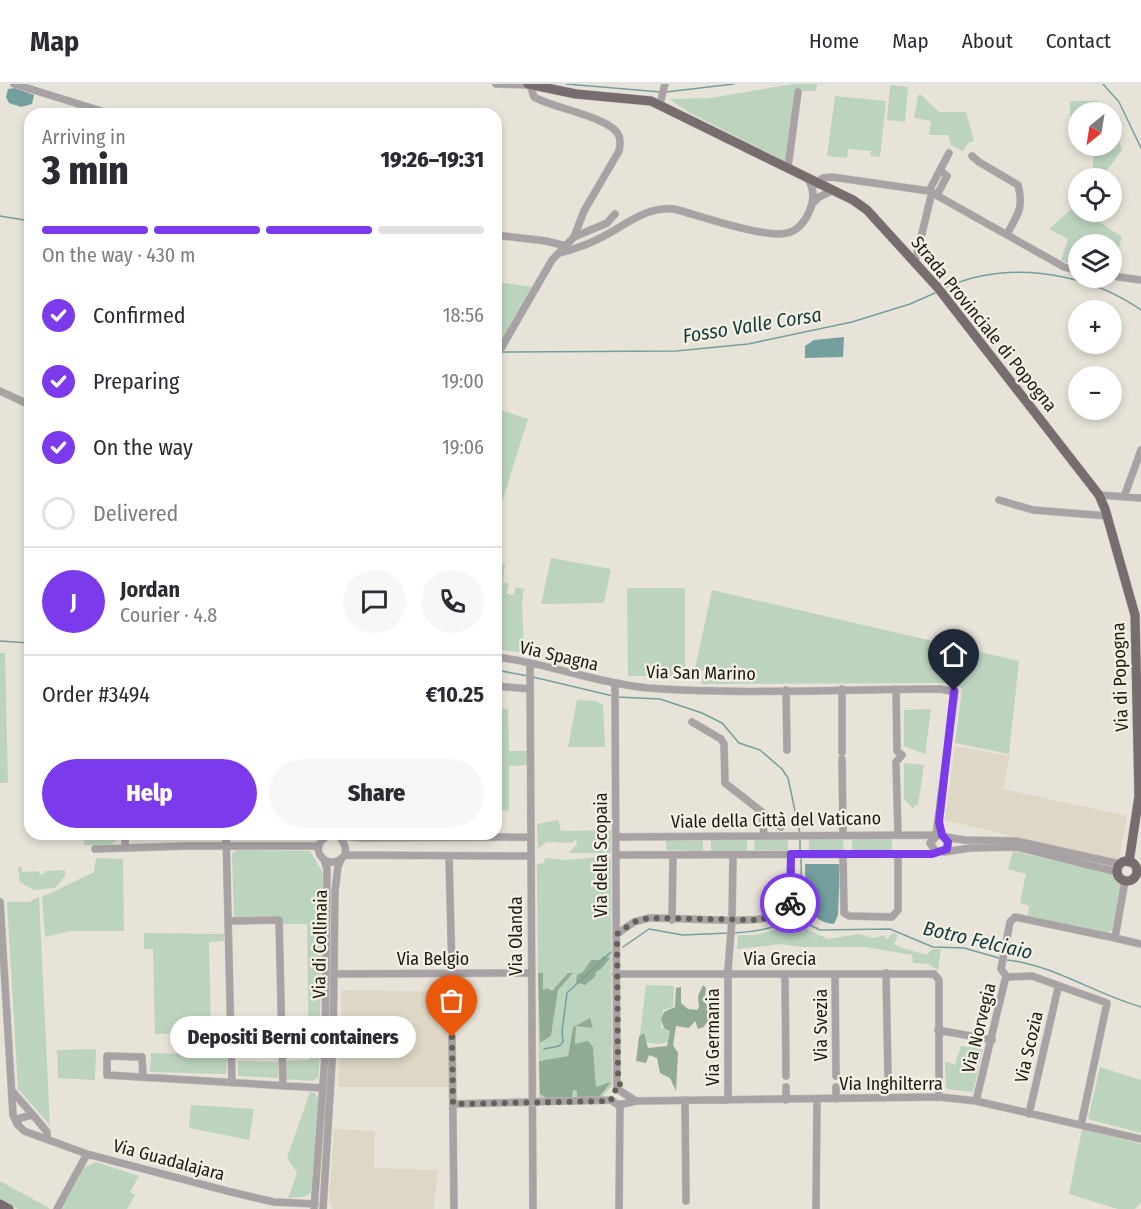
<!DOCTYPE html>
<html lang="en">
<head>
<meta charset="utf-8">
<style>
	body { margin:0; font-family:"Fira Sans Condensed",sans-serif; background:#f7f7f7; color:#2b2b33; height:100vh; display:flex; flex-direction:column; font-size:22px; white-space:nowrap }
	* { box-sizing:border-box; margin:0 }
	p { font-size:20px; color:#7c7c81 }
	.icon { flex:none; width:33px; height:33px; fill:none; stroke:currentColor; stroke-width:2; stroke-linecap:round; stroke-linejoin:round }
	.map { position:relative; flex:1; overflow:hidden }
	.details { position:absolute; left:24px; top:24px; width:478px; height:732px; display:flex; flex-direction:column; background:#fff; border-radius:18px; box-shadow:0 3px 9px #0003 }
	.details>* { flex:none }
	.needle { width:39px; rotate:210deg }
	.controls { position:absolute; left:1068px; top:18px; display:grid; gap:12px }
	.controls a { display:grid; place-items:center; width:54px; height:54px; border-radius:50%; background:#fff; box-shadow:0 3px 9px #0003; font-size:30px }
	.pin { position:absolute; display:grid; place-items:center; width:51px; height:51px; color:#fff; margin:-62px -26px; border-radius:50% 50% 50% 0; rotate:-45deg; box-shadow:0 0 6px #0007 }
	.pin .icon { rotate:45deg }
	.courier { position:absolute; display:grid; place-items:center; width:60px; height:60px; margin:-30px; border:4px solid #7c3aed; border-radius:50%; background:#fff; color:#222; box-shadow:0 2px 8px #0007 }
	.bubble { position:absolute; height:42px; border-radius:21px; background:#fff; box-shadow:0 3px 9px #0003; font-size:20px; font-weight:800; line-height:42px; text-align:center }
	.headline em { font-style:normal; font-weight:800 }
	.headline div { display:flex; flex-direction:column-reverse }
	.headline { display:flex; align-items:center; justify-content:space-between; height:102px; padding:0 18px }
	h1 { font-size:39px; font-weight:800; line-height:45px }
	.bar { display:grid; grid-template-columns:repeat(4,1fr); gap:9px 6px; align-content:center; height:72px; padding:0 18px }
	.bar i { height:8px; border-radius:4px; background:#e1e1e2 }
	.bar .active { background:#7c3aed }
	.bar p { grid-column:span 4 }
	.line { display:flex; align-items:center; gap:15px; padding:0 18px; border-top:2px solid #e1e1e2 }
	.line div { flex:1 }
	.round { display:grid; place-items:center; flex:none; width:63px; height:63px; border-radius:32px; background:#f7f7f7 }
	ol { padding:0 18px; list-style:none }
	li { display:flex; align-items:center; gap:18px; height:66px }
	li p { margin-inline-start:auto }
	li .icon { padding:6px; border-radius:50%; background:#7c3aed; color:#fff; stroke-width:4 }
	li:last-child { color:#7c7c81 }
	li i { width:33px; height:33px; border:3px solid #e1e1e2; border-radius:50% }
	.button { display:flex; gap:12px; margin-top:auto; padding:12px 18px }
	.button a { flex:1; height:69px; border-radius:36px; background:#7c3aed; color:#fff; font-size:24px; font-weight:800; line-height:69px; text-align:center }
	.button a+a { background:#f7f7f7; color:#2b2b33 }
	header { display:flex; align-items:center; gap:36px; box-sizing:border-box; height:84px; padding:0 30px; background:#fff; border-bottom:2px solid #e1e1e2 }
	header strong { font-size:28px }
	nav { display:flex; gap:33px; margin-inline-start:auto; font-size:21px }
	.map>svg:first-child { display:block }
</style>
</head>
<body>
<header>
<strong>Map</strong>
<nav><a>Home</a><a>Map</a><a>About</a><a>Contact</a></nav>
</header>
<div class="map">
<svg width="1141" height="1125" viewBox="0 0 1141 1125">
	<rect width="100%" height="100%" fill="#e7e3d8"/>
	<path fill="#ded7c5" d="M955,662L1010,672L1003,705L1127,732L1119,774L1113,776L945,736Z
		M342,906L452,908L449,1003H338Z
		M334,1045L375,1047L374,1084L438,1086L434,1125H333L329,1117Z"/>
	<path fill="#bcd4be" fill-rule="evenodd" d="M794,0H817L816,7H794L785,77L690,29L669,15L710,14Z
		M890,1L908,3L905,38L887,36Z
		M920,10L939,28H966L974,57L968,59L963,67L951,61L948,51H929L931,37L914,34L918,12Z
		M835,12L886,17L880,73L870,72L871,67L848,65L847,74L827,72Z
		M1070,17H1098L1105,28H1078V32H1070Z
		M1112,40L1122,66L1104,90L1093,87V67L1087,62H1112Z
		M1076,121L1078,128H1085L1122,153L1112,186V160H1078V183L1061,176L1068,155L1049,145Z
		M497,198L533,203L503,258L497,261Z
		M497,325L528,335L497,434L496,325Z
		M551,474L611,485L604,519L541,520Z
		M497,478L505,480L503,498L509,500L506,510L513,511L516,503L524,505L522,519L524,569L497,565Z
		M627,504H685V592H628Z
		M712,506L1019,577L1009,670L955,659L962,605L954,599L701,600L704,587L695,585Z
		M0,569H5L8,699H0Z
		M577,616L596,617L603,621L605,663H568Z
		M497,624L508,625L509,667H527V681L509,682V727L497,726Z
		M931,625L925,670L904,662V626Z
		M904,679L924,681L918,721L914,722V725L904,715Z
		M558,736L561,747L611,746V769H569L577,760L576,755L572,759L547,758L538,764L537,740Z
		M84,750H120V753L111,761H84Z
		M892,754V766H852V755Z
		M703,755V767L666,766V756Z
		M711,755H747V767H711Z
		M755,755H788V766H754Z
		M809,755H843L844,766H809Z
		M238,766L310,767L323,789L319,987L318,994L312,997L285,995V977L309,976L307,840H282L234,834L232,772L233,768Z
		M1013,767L1113,790L1121,799L1113,846L1105,850L1028,833L1029,822L1020,819L1026,790L1008,785Z
		M603,773L611,775L612,1002L601,1014L539,1015L537,780L544,779L545,774L565,776ZM568,889L558,906L551,952L541,959L542,890L543,906L552,907ZM589,935L576,942L575,960L593,963L596,1004L610,999L577,1013V1007L572,1006V1013L540,977L568,972L573,943Z
		M96,774L123,775L124,847H70L45,853L42,813L94,788Z
		M18,783H21L22,788L37,787L42,791L46,787L65,786V792L55,804L33,806L20,798Z
		M39,813L50,1041L18,1005L7,818H29Z
		M797,841L828,855L859,850L873,854L884,851L887,855L893,849L898,851L894,860C900,864 920,869 927,871L932,865H941L938,886L928,880L913,879L912,871L866,863H800L782,860L737,865L738,851H754Z
		M144,849L224,850V857L209,858L211,949L155,950L153,865H144Z
		M646,901L674,902L673,923L663,926L661,944H670V957L661,960L639,958Z
		M961,962L983,965L973,1008L946,1005L945,977L955,981Z
		M96,965L95,996L58,994L57,966Z
		M151,969L227,971L226,990L150,988Z
		M238,977L279,978L278,994L238,992Z
		M1100,983L1141,996V1049L1088,1035Z
		M310,1008L315,1009L318,1014L311,1109L304,1113L288,1114L297,1089L287,1074Z
		M191,1021L254,1025L249,1056L189,1044Z
		M1082,1045L1141,1060V1118L1135,1125H1118L1069,1110Z
		M96,1078L139,1092L130,1108L135,1111L127,1125H61L85,1083Z
		M0,1097L49,1124V1125H18L0,1115Z"/>
	<path fill="#91ab92" d="M603,872L610,874L601,885L596,888L595,893L585,901L576,898L577,891L583,888L591,876H600Z
		M538,889H543V906L547,904L552,907L568,889H573L558,906L551,952L540,959Z
		M703,901L706,904L704,918L712,926L710,935L716,942L706,939L704,943L698,945L695,937L689,944L676,942L673,961L678,969L676,1007L670,994L660,989L657,974L649,971L646,979L636,977L639,953L644,949L648,964L667,962L670,947L664,944L661,935L664,928L675,923L676,904L681,903V919L688,925L697,926L699,923L698,912Z
		M590,934L593,944L576,942L575,960L588,957L593,963L596,1003L611,998L599,1013H577V1007L573,1006L572,1013L547,1014L540,1010L539,977L568,972L573,943Z"/>
	<path fill="#759f9f" d="M15,4L34,11L32,20L21,23L9,19L6,13L8,5Z
		M844,253L843,273L805,274V262L814,256Z
		M805,780H840L838,831L834,840C802,838 806,804 805,780Z"/>
	<g fill="none" stroke-linecap="round" stroke-linejoin="round">
		<path stroke="#759f9f" stroke-width="1.5" d="M566,0L661,8
			M1103,0L1119,18L1141,64
			M666,8L734,0
			M0,132L30,137
			M946,203C957,199 969,194 981,192C1034,181 1097,195 1141,226
			M503,268L676,267L748,260L852,238L910,220L935,209
			M0,557L30,559
			M496,586L528,592
			M533,593L613,612
			M617,613L660,615L702,629L722,639L739,659L760,666L782,685L788,694L800,750
			M800,755V768
			M801,773L802,832L810,841L820,846L890,845L933,863L964,864L999,874
			M734,849C758,848 780,843 801,832
			M623,863L649,845L683,851L729,849
			M1007,876C1054,881 1095,910 1141,923
			M544,965L559,962L563,958L562,947L567,909L611,868"/>
		<path stroke="#bfbbb1" stroke-width="7" stroke-dasharray="7 3.5" stroke-linecap="butt" d="M888,992V1003"/>
		<g stroke="#c3bfb5" stroke-width="8">
			<path id="minor" d="M14,0L111,30
				M496,0L530,1L534,13C552,24 612,33 619,52C621,57 620,62 619,67L584,127L574,153L552,176L496,273
				M660,20L665,0
				M972,72L979,78L1018,101C1024,124 1018,130 1007,150
				M788,83L798,8
				M940,86L949,69
				M815,101L823,94L832,93L929,107L1064,183L1078,187
				M929,107L940,86L947,92L937,111
				M812,120L819,113L834,106
				M496,151L546,157L566,162
				M574,153L607,139L615,130
				M560,169C574,165 588,161 600,154C625,142 645,122 674,125C698,131 766,155 787,149C797,147 805,138 809,128C815,116 814,104 807,93
				M915,178L932,108
				M1112,192L1141,196
				M0,307L30,321
				M1099,411L1141,414
				M1124,413L1141,366
				M999,416L1033,426L1108,432
				M496,573C548,579 596,599 648,604C745,611 843,605 940,605L955,608L936,751L616,753
				M530,580L533,1125
				M615,600L617,1005
				M496,602L530,605
				M842,605V668
				M896,605L897,667L902,671L896,678L898,750
				M786,606L787,666
				M692,638L721,655L724,660L725,699L762,728L764,751
				M842,675L843,750
				M764,730L781,743
				M125,750V763
				M226,750L232,999
				M339,750C342,758 347,761 345,771C335,783 321,779 318,765C322,743 345,754 362,754L530,753
				M946,753L964,756L1016,757L1120,780
				M95,765L187,762H318
				M936,768L930,759L938,751
				M944,768L970,764L1016,763L1117,788
				M843,770L844,829L849,832L892,833L898,826V770
				M345,771L531,772
				M616,771L932,770L947,765L948,757L942,751
				M449,772L452,890
				M1125,797L1115,854L1141,860
				M0,818L13,1031L17,1040
				M672,836L673,772
				M229,837L279,836L283,1002
				M617,850L634,838L649,834C676,833 774,844 790,825L791,770
				M886,889L888,992
				M334,890L532,889
				M616,890H934L939,896V1013
				M835,890L836,992
				M785,891L786,992
				M1007,893L1001,885L1010,838L1015,833L1115,854
				M938,946L992,956
				M452,953L454,1125
				M143,993L142,973L107,972V991L322,1004
				M786,1003V1016
				M617,1005L636,1017
				M12,1007L33,1031
				M836,1015V1003
				M611,1016L618,1021L636,1017L939,1013L976,1017L1141,1055
				M685,1016L686,1117
				M728,1016V886L732,835L733,771
				M976,1017L1005,896L1007,893L1032,892L1107,919L1081,1041
				M453,1020L611,1016
				M1029,1030L1058,904
				M47,1055V1048L33,1031L20,1034L17,1040L24,1047L87,1070L231,1108L274,1118L315,1120
				M57,1125L87,1070
				M314,1125L325,972L327,785L324,776
				M323,1125L333,962L335,807L338,782L341,776
				M619,1125L620,1020
				M816,1125L817,1015"/>
		</g>
		<g stroke="#c3bfb5" stroke-width="10">
			<path id="major" d="M528,0L576,10L651,17L853,116L867,126L938,204L1099,411L1105,425L1135,531L1139,712L1129,778
				M1117 787a10 10 0 1 1 20 0a10 10 0 1 1-20 0Z
				M0,1120L9,1125"/>
		</g>
		<use href="#minor" stroke="#a8a2a4" stroke-width="7"/>
		<use href="#major" stroke="#776d6f" stroke-width="9"/>
	</g>
	<g fill="none" stroke-linecap="round" stroke-linejoin="round">
		<path stroke="#64615b" stroke-width="6" stroke-dasharray="0 10.8" d="M452,953L453,1020L611,1017L613,1007L621,1005L618,992L617,850L634,838L649,834L757,836L789,828L790,819"/>
		<path stroke="#7c3aed" stroke-width="8" d="M790,819L791,770H932L947,765L948,758L942,751L939,738L954,607"/>
	</g>
	<g text-anchor="middle" stroke-width="4.5" stroke-linejoin="round" paint-order="stroke">
		<g font-size="18" fill="#1d1b17" stroke="#f5f0e5">
			<text transform="translate(984 240) rotate(51)" y="6">Strada Provinciale di Popogna</text>
			<text transform="translate(559 572) rotate(13)" y="6">Via Spagna</text>
			<text transform="translate(701 589) rotate(1)" y="6">Via San Marino</text>
			<text transform="translate(1120 593) rotate(-92)" y="6">Via di Popogna</text>
			<text transform="translate(776 736) rotate(-1)" y="6">Viale della Città del Vaticano</text>
			<text transform="translate(601 771) rotate(-90)" y="6">Via della Scopaia</text>
			<text transform="translate(516 852) rotate(-90)" y="6">Via Olanda</text>
			<text transform="translate(320 860) rotate(-89)" y="6">Via di Collinaia</text>
			<text x="433" y="881">Via Belgio</text>
			<text x="780" y="881">Via Grecia</text>
			<text transform="translate(821 941) rotate(-90)" y="6">Via Svezia</text>
			<text transform="translate(979 944) rotate(-76)" y="6">Via Norvegia</text>
			<text transform="translate(713 953) rotate(-90)" y="6">Via Germania</text>
			<text transform="translate(1029 963) rotate(-77)" y="6">Via Scozia</text>
			<text x="891" y="1006">Via Inghilterra</text>
			<text transform="translate(169 1076) rotate(15)" y="6">Via Guadalajara</text>
		</g>
		<g font-size="20" font-style="italic" fill="#123c3c" stroke="#f5f0e5">
			<text transform="translate(752 241) rotate(-9)" y="7">Fosso Valle Corsa</text>
			<text transform="translate(978 856) rotate(13)" y="7">Botro Felciaio</text>
		</g>
	</g>
</svg>
<div class="controls">
<a><svg class="needle" viewBox="-14 -14 28 28"><path d="M0-13l5 13h-10z" fill="#e53935"/><path d="M0 13l5-13h-10z" fill="#7c7c81"/></svg></a>
<a><svg class="icon" aria-label="locate" viewBox="0 0 24 24"><circle cx="12" cy="12" r="6"/><path d="M12 2v4M12 18v4M2 12h4M18 12h4"/></svg></a>
<a><svg class="icon" aria-label="layers" viewBox="0 0 24 24"><path d="M12 4l9 5-9 5-9-5zM3 14l9 5 9-5"/></svg></a>
<a>+</a>
<a>−</a>
</div>
<div class="pin" style="left:452px;top:953px;background:#ea580c"><svg class="icon" aria-label="bag" viewBox="0 0 24 24"><path d="M5 8h14l-1 12H6zM9 8a3 3 0 0 1 6 0"/></svg></div>
<div class="pin" style="left:954px;top:607px;background:#1f2937"><svg class="icon" aria-label="home" viewBox="0 0 24 24"><path d="M3 11l9-7 9 7M6 9v11h12V9"/></svg></div>
<div class="courier" style="left:790px;top:819px"><svg class="icon" aria-label="bike" viewBox="0 0 24 24"><circle cx="6" cy="16" r="4"/><circle cx="18" cy="16" r="4"/><path d="M6 16l4-8h5l3 8M10 8l3 8H6M13 5h3"/></svg></div>
<div class="bubble" style="left:170px;top:932px;width:246px">Depositi Berni containers</div>
<section class="details">
<div class="headline"><div><h1>3 min</h1><p>Arriving in</p></div><em>19:26–19:31</em></div>
<div class="bar"><i class="active"></i><i class="active"></i><i class="active"></i><i></i><p>On the way · 430 m</p></div>
<ol>
<li><svg class="icon" aria-label="check" viewBox="0 0 24 24"><path d="M5 12l5 5 9-10"/></svg>Confirmed<p>18:56</p></li>
<li><svg class="icon" aria-label="check" viewBox="0 0 24 24"><path d="M5 12l5 5 9-10"/></svg>Preparing<p>19:00</p></li>
<li><svg class="icon" aria-label="check" viewBox="0 0 24 24"><path d="M5 12l5 5 9-10"/></svg>On the way<p>19:06</p></li>
<li><i></i>Delivered</li>
</ol>
<div class="line" style="height:108px"><b class="round" style="background:#7c3aed;color:#fff">J</b><div><b>Jordan</b><p>Courier · 4.8</p></div><a class="round"><svg class="icon" aria-label="chat" viewBox="0 0 24 24"><path d="M4 5h16v11H9l-5 4z"/></svg></a><a class="round"><svg class="icon" aria-label="phone" viewBox="0 0 24 24"><path d="M5 4h4l2 5-3 2q2 4 5 5l2-3 5 2v4C11 20 4 13 5 4z"/></svg></a></div>
<div class="line" style="height:78px"><div>Order #3494</div><b>€10.25</b></div>
<div class="button"><a>Help</a><a>Share</a></div>
</section>
</div>
</body>
</html>
